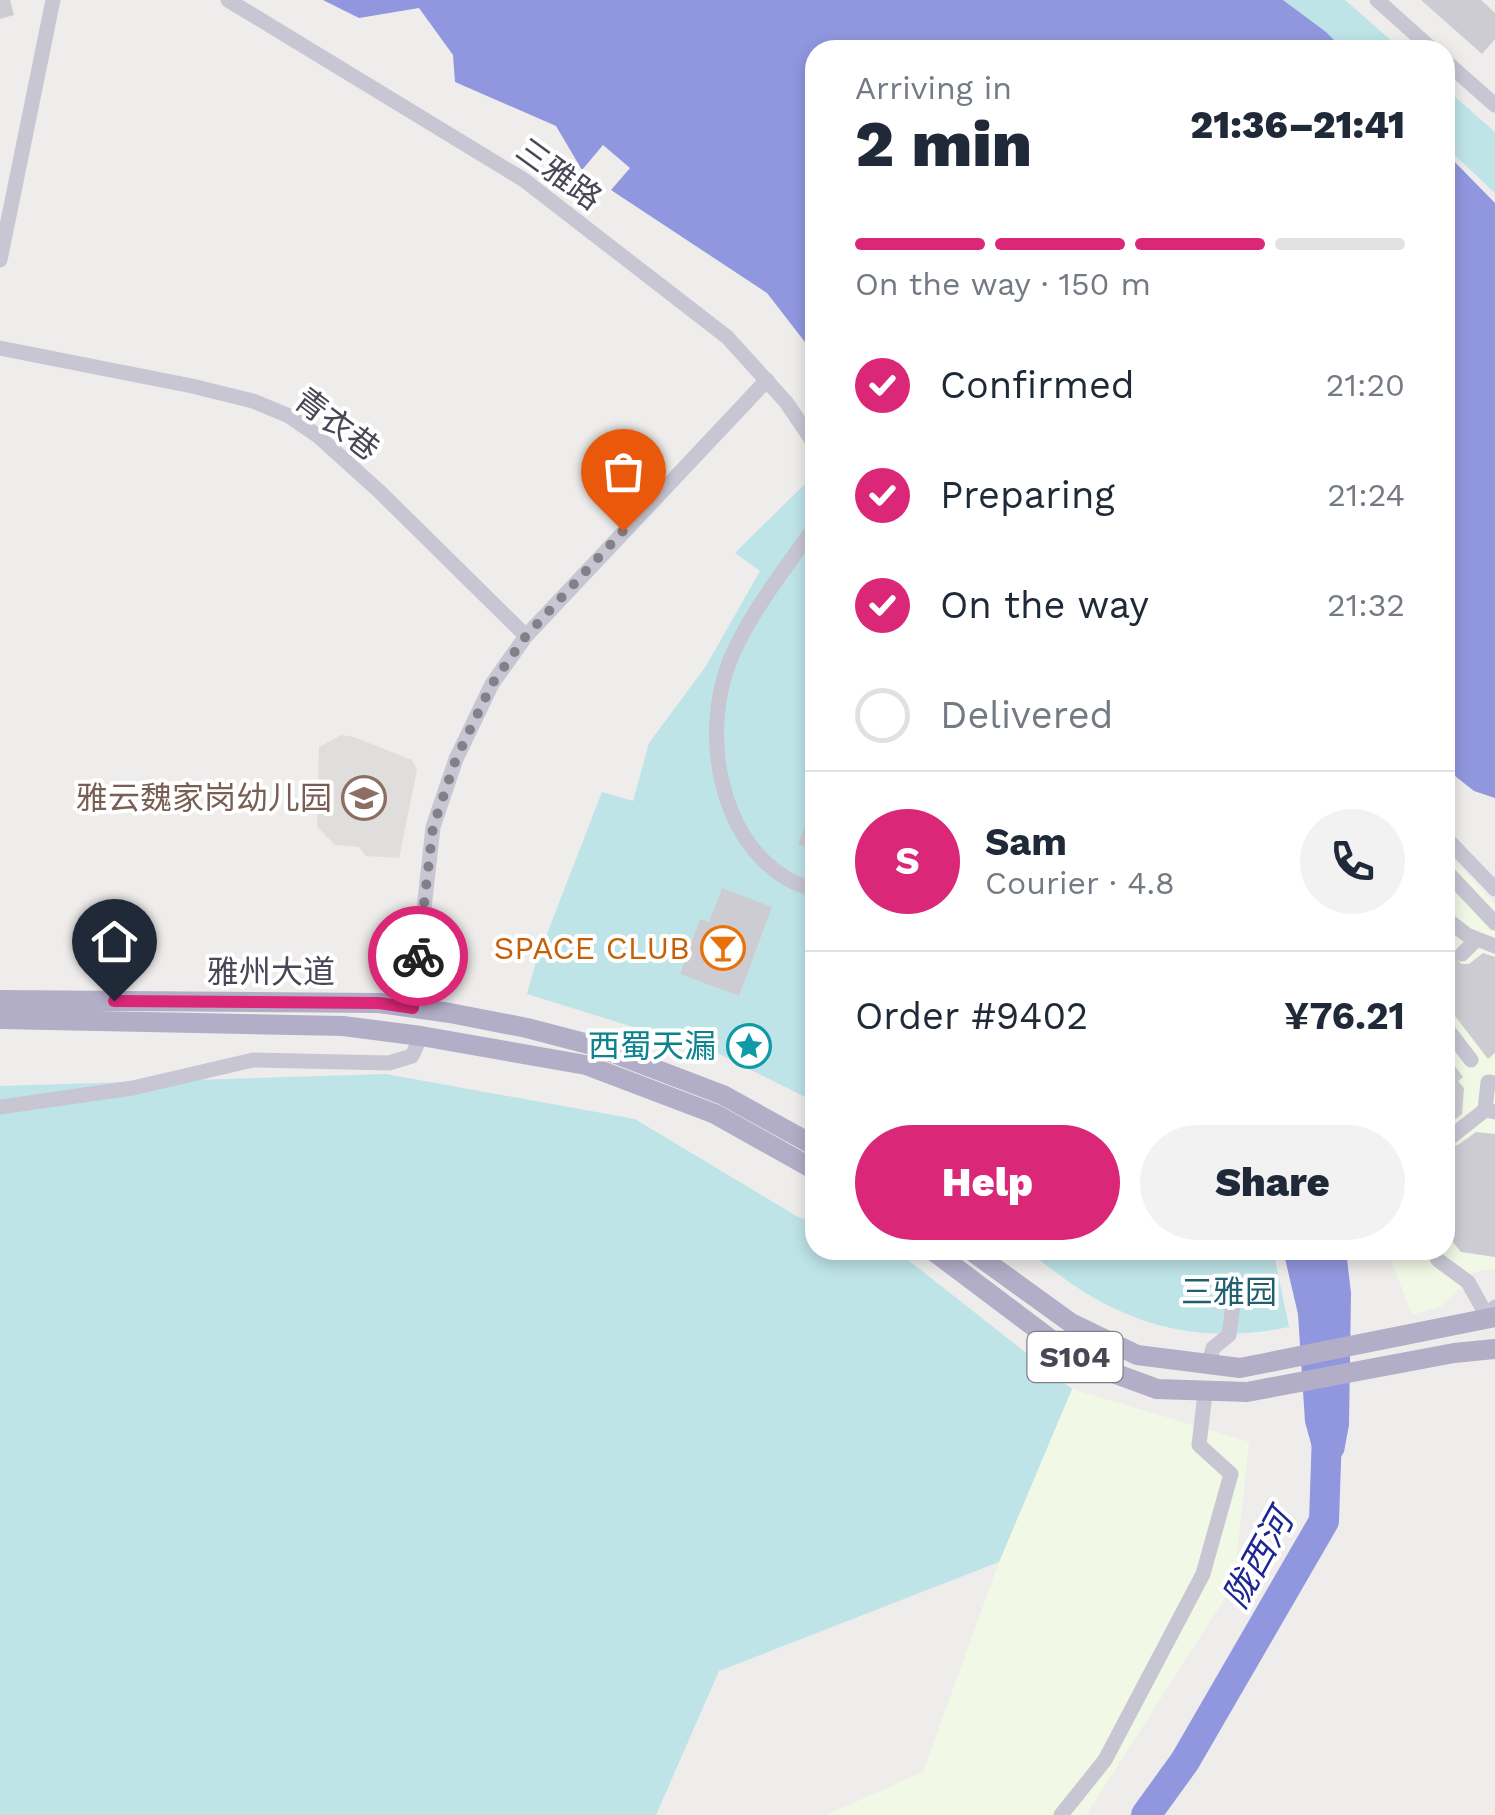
<!DOCTYPE html>
<html lang="en">
<head>
<meta charset="utf-8">
<style>
	body { margin:0; font-family:"Work Sans","Noto Sans SC",sans-serif; background:#f2f2f3; color:#1f2937; height:100vh; display:flex; flex-direction:column; font-size:38px; white-space:nowrap }
	* { box-sizing:border-box; margin:0 }
	p { font-size:32px; color:#747a83 }
	.icon { flex:none; width:55px; height:55px; fill:none; stroke:currentColor; stroke-width:2; stroke-linecap:round; stroke-linejoin:round }
	.map { position:relative; flex:1; overflow:hidden }
	.drawer { position:absolute; left:805px; top:40px; width:650px; height:1220px; display:flex; flex-direction:column; background:#fff; border-radius:30px; box-shadow:0 5px 15px #0003 }
	.drawer>* { flex:none }
	.pin { position:absolute; display:grid; place-items:center; width:85px; height:85px; color:#fff; margin:-102px -42px; border-radius:50% 50% 50% 0; rotate:-45deg; box-shadow:0 0 10px #0007 }
	.pin .icon { rotate:45deg }
	.courier { position:absolute; display:grid; place-items:center; width:100px; height:100px; margin:-50px; border:8px solid #db2777; border-radius:50%; background:#fff; color:#222; box-shadow:0 2px 12px #0007 }
	.summary em { font-style:normal; font-weight:800 }
	.summary div { display:flex; flex-direction:column-reverse }
	.summary { display:flex; align-items:center; justify-content:space-between; height:170px; padding:0 50px }
	h1 { font-size:65px; font-weight:800; line-height:75px }
	.bar { display:grid; grid-template-columns:repeat(4,1fr); gap:15px 10px; align-content:center; height:120px; padding:0 50px }
	.bar i { height:12px; border-radius:8px; background:#e0e1e3 }
	.bar .selected { background:#db2777 }
	.bar p { grid-column:span 4 }
	.line { display:flex; align-items:center; gap:25px; padding:0 50px; border-top:2px solid #e0e1e3 }
	.line div { flex:1 }
	.round { display:grid; place-items:center; flex:none; width:105px; height:105px; border-radius:52px; background:#f2f2f3 }
	ol { padding:0 50px; list-style:none }
	li { display:flex; align-items:center; gap:30px; height:110px }
	li p { margin-inline-start:auto }
	li .icon { padding:10px; border-radius:50%; background:#db2777; color:#fff; stroke-width:4 }
	li:last-child { color:#747a83 }
	li i { width:55px; height:55px; border:5px solid #e0e1e3; border-radius:50% }
	.primary-button { display:flex; gap:20px; margin-top:auto; padding:20px 50px }
	.primary-button a { flex:1; height:115px; border-radius:60px; background:#db2777; color:#fff; font-size:40px; font-weight:800; line-height:115px; text-align:center }
	.primary-button a+a { background:#f2f2f3; color:#1f2937 }
	.map>svg:first-child { display:block }
</style>
</head>
<body>
<div class="map">
<svg width="1495" height="1815" viewBox="0 0 1495 1815">
	<rect width="100%" height="100%" fill="#eeedec"/>
	<path fill="#f1f8e5" d="M1445,851L1495,904V1268L1468,1274L1456,1269L1450,1278L1462,1286L1441,1306L1412,1315L1387,1250H1445Z
		M1072,1389L1249,1442L1234,1584L1086,1815H826L923,1772L999,1562Z"/>
	<path fill="#dfdedd" d="M341,735L354,737L412,760L417,770L399,858L366,856L359,847L335,845L317,827L319,747Z"/>
	<path fill="#bee4e8" d="M1283,0H1345L1402,50H1345Z
		M1445,88L1495,132V193L1445,146Z
		M813,476L815,478V1102L717,1053L527,994L536,962L602,792L633,801L649,743L706,666L760,571L735,553Z
		M386,1074L635,1119L798,1217L815,1223V1250L898,1252L1072,1389L999,1562L719,1671L656,1815H0V1086Z
		M1028,1250H1273L1289,1327C1184,1348 1108,1319 1028,1250Z"/>
	<path fill="#9097df" d="M323,0H1283L1326,32L1344,50H815V355L767,293L611,190L630,168L603,145L582,170L556,126L455,82L453,55L419,8L359,18Z
		M1445,152L1495,203V798L1474,791L1445,768Z
		M1283,1250H1346L1351,1293L1349,1425L1344,1452L1329,1475L1313,1451L1305,1422L1298,1314Z"/>
	<g fill="none" stroke-linecap="round" stroke-linejoin="round">
		<path stroke="#9097df" stroke-width="30" d="M1146,1815L1185,1761L1324,1521L1327,1433"/>
	</g>
	<path fill="#ceccd3" d="M0,0H10L14,15L0,19Z
		M1421,0H1481L1495,13V39L1482,54Z
		M815,803V851L798,844Z
		M722,888L772,907L739,996L680,974L700,919L709,922Z
		M1445,932L1455,945L1451,956L1458,964H1469L1483,953L1495,957V1053L1488,1059L1445,1003Z
		M1445,1053L1463,1077L1458,1081L1464,1088L1462,1114L1445,1127Z
		M1476,1132L1495,1134V1257L1461,1252L1445,1232V1154L1450,1150L1448,1146L1458,1145Z"/>
	<g fill="none" stroke-linecap="round" stroke-linejoin="round">
		<path stroke="#cdccce" stroke-width="15" stroke-dasharray="15 8" stroke-linecap="butt" d="M1445,968L1462,954"/>
		<path stroke="#c9c6d4" stroke-width="15" d="M228,0L524,180L727,337L786,402L815,445
			M1377,0L1433,50
			M1445,61L1495,105
			M0,260L53,0
			M0,348L192,386L253,401L289,416L318,436L380,492L526,636
			M815,526C787,566 746,618 729,663C702,733 718,837 786,878C795,884 806,887 815,890
			M1445,837L1495,889
			M1445,870L1495,923
			M1445,918L1467,935L1495,946
			M1462,954L1477,939
			M413,1008L433,827L456,759L492,684L526,636L767,380
			M1445,1026L1471,1060
			M1495,1083L1488,1082L1485,1110L1495,1112
			M0,1107L133,1088L253,1060L389,1063L412,1056L421,1036
			M1452,1136L1485,1110
			M1433,1250L1438,1260L1468,1282L1488,1318L1495,1307
			M1209,1364L1213,1348L1229,1335L1236,1282
			M1061,1815L1105,1760L1203,1574L1231,1474L1199,1445L1205,1393"/>
		<path stroke="#b3aec8" stroke-width="20" d="M0,1000L379,1003L450,1013L527,1028L592,1045L723,1095L815,1146
			M0,1019L343,1026L421,1036L586,1065L715,1114L815,1170
			M932,1250L1078,1360L1157,1389L1247,1392L1454,1353L1495,1349
			M970,1250L1071,1323L1137,1355L1240,1368L1495,1317"/>
	</g>
	<g fill="none" stroke-linecap="round" stroke-linejoin="round">
		<path stroke="#83808a" stroke-width="10" stroke-dasharray="0 18" d="M418,956L433,827L456,759L492,684L526,636L623,531"/>
		<path stroke="#db2777" stroke-width="12" d="M114,1001L379,1003L413,1008L418,956"/>
	</g>
	<defs>
		<g id="school-ring" transform="scale(2.25)"><circle r="9.5" fill="#fff" stroke="#8d6e63" stroke-width="1.5"/><path d="M0-5L7-2L0 1L-7-2ZM-4 1L0 2.5L4 1V4Q0 6-4 4Z" fill="#8d6e63"/></g>
		<g id="bar-ring" transform="scale(2.25)"><circle r="9.5" fill="#fff" stroke="#e8710a" stroke-width="1.5"/><path d="M-6-5H6L.8 .8V4.5H3.5V6h-7V4.5H-.8V.8Z" fill="#e8710a"/></g>
		<g id="sight-ring" transform="scale(2.25)"><circle r="9.5" fill="#fff" stroke="#0f9aa8" stroke-width="1.5"/><path d="M0-6L1.8-2.2L6-1.7L2.9 1.2L3.7 5.4L0 3.3L-3.7 5.4L-2.9 1.2L-6-1.7L-1.8-2.2Z" fill="#0f9aa8"/></g>
	</defs>
	<g fill-rule="evenodd">
		<use href="#school-ring" x="364" y="798"/>
		<use href="#bar-ring" x="723" y="948"/>
		<use href="#sight-ring" x="749" y="1046"/>
	</g>
	<g text-anchor="middle" stroke-width="8" stroke-linejoin="round" paint-order="stroke">
		<rect fill="#fff" stroke="#807e89" stroke-width="2.5" x="1027.5" y="1332" width="95" height="50" rx="8"/>
		<g font-size="30" font-weight="bold" fill="#494656">
			<text x="1075" y="1367">S104</text>
		</g>
		<g font-size="32" fill="#494656" stroke="#fff">
			<text transform="translate(559 174) rotate(36)" y="11">三雅路</text>
			<text transform="translate(337 424) rotate(37)" y="11">青衣巷</text>
			<text x="271" y="983">雅州大道</text>
		</g>
		<g font-size="32" fill="#785e54" stroke="#fff" text-anchor="end">
			<text x="332" y="809">雅云魏家岗幼儿园</text>
		</g>
		<g font-size="32" fill="#c56008" stroke="#fff" text-anchor="end">
			<text x="690" y="959">SPACE CLUB</text>
		</g>
		<g font-size="32" fill="#0d838f" stroke="#fff" text-anchor="end">
			<text x="716" y="1057">西蜀天漏</text>
		</g>
		<g font-size="32" fill="#215e6e" stroke="#fff">
			<text x="1229" y="1303">三雅园</text>
		</g>
		<g font-size="35" font-style="italic" fill="#1d2793" stroke="#fff">
			<text transform="translate(1258 1559) rotate(-61)" y="12">陇西河</text>
		</g>
	</g>
</svg>
<div class="pin" style="left:623px;top:531px;background:#ea580c"><svg class="icon" aria-label="bag" viewBox="0 0 24 24"><path d="M5 8h14l-1 12H6zM9 8a3 3 0 0 1 6 0"/></svg></div>
<div class="pin" style="left:114px;top:1001px;background:#1f2937"><svg class="icon" aria-label="home" viewBox="0 0 24 24"><path d="M3 11l9-7 9 7M6 9v11h12V9"/></svg></div>
<div class="courier" style="left:418px;top:956px"><svg class="icon" aria-label="bike" viewBox="0 0 24 24"><circle cx="6" cy="16" r="4"/><circle cx="18" cy="16" r="4"/><path d="M6 16l4-8h5l3 8M10 8l3 8H6M13 5h3"/></svg></div>
<section class="drawer">
<div class="summary"><div><h1>2 min</h1><p>Arriving in</p></div><em>21:36–21:41</em></div>
<div class="bar"><i class="selected"></i><i class="selected"></i><i class="selected"></i><i></i><p>On the way · 150 m</p></div>
<ol>
<li><svg class="icon" aria-label="check" viewBox="0 0 24 24"><path d="M5 12l5 5 9-10"/></svg>Confirmed<p>21:20</p></li>
<li><svg class="icon" aria-label="check" viewBox="0 0 24 24"><path d="M5 12l5 5 9-10"/></svg>Preparing<p>21:24</p></li>
<li><svg class="icon" aria-label="check" viewBox="0 0 24 24"><path d="M5 12l5 5 9-10"/></svg>On the way<p>21:32</p></li>
<li><i></i>Delivered</li>
</ol>
<div class="line" style="height:180px"><b class="round" style="background:#db2777;color:#fff">S</b><div><b>Sam</b><p>Courier · 4.8</p></div><a class="round"><svg class="icon" aria-label="phone" viewBox="0 0 24 24"><path d="M5 4h4l2 5-3 2q2 4 5 5l2-3 5 2v4C11 20 4 13 5 4z"/></svg></a></div>
<div class="line" style="height:130px"><div>Order #9402</div><b>¥76.21</b></div>
<div class="primary-button"><a>Help</a><a>Share</a></div>
</section>
</div>
</body>
</html>
